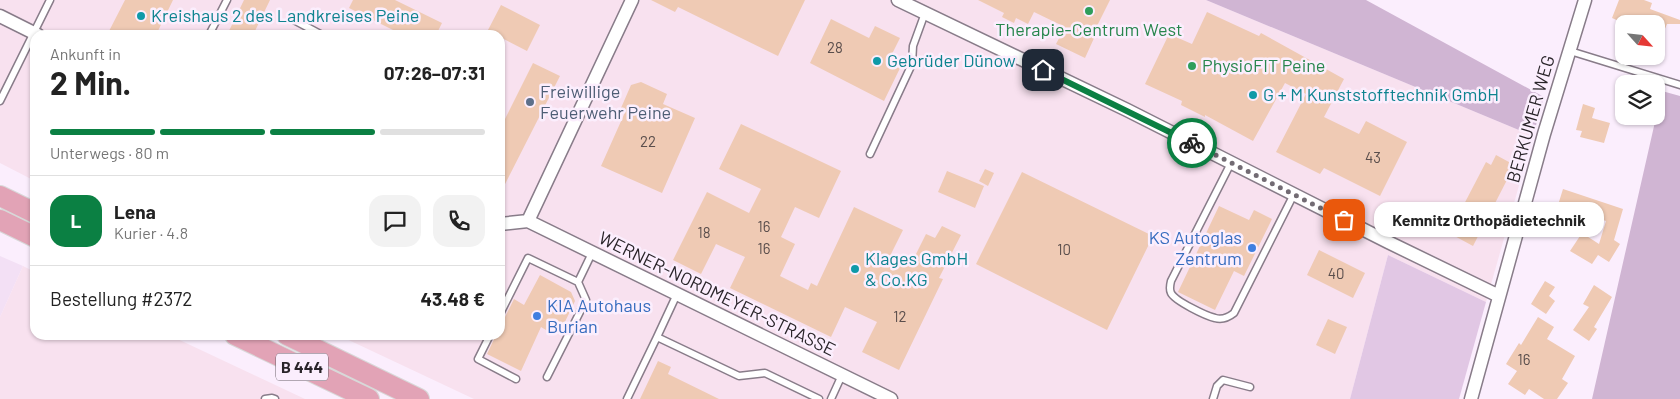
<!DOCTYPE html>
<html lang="de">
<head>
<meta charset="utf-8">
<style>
	body { margin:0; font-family:Barlow,sans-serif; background:#f2f2f2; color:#222; height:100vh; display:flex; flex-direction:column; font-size:19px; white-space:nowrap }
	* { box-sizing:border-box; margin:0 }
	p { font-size:16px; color:#767676 }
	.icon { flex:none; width:28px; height:28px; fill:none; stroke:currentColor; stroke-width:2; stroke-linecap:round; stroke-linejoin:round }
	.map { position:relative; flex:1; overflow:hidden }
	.details { position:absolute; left:30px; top:30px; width:475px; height:310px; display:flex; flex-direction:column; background:#fff; border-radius:15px; box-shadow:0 1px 4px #0004 }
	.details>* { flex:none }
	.needle { width:32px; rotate:117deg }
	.buttons { position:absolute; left:1615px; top:15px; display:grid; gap:10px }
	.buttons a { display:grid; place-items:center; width:50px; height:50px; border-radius:10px; background:#fff; box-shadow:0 1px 4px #0004; font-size:25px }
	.pin { position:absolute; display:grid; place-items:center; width:42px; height:42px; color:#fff; margin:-21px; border-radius:10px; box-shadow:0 2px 8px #0006 }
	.courier { position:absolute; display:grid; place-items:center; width:50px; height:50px; margin:-25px; border:4px solid #0b8043; border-radius:50%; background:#fff; color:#222; box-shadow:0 1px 6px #0007 }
	.bubble { position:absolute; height:35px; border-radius:15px; background:#fff; box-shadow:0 1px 4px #0004; font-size:16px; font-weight:700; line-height:35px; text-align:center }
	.headline em { font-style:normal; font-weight:700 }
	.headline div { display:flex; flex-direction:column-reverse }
	.headline { display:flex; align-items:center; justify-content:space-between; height:85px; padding:0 20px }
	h1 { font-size:32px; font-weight:700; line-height:38px }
	.bar { display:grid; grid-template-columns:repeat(4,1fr); gap:8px 5px; align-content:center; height:60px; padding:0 20px }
	.bar i { height:6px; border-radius:4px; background:#e0e0e0 }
	.bar .selected { background:#0b8043 }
	.bar p { grid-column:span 4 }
	.line { display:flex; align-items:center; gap:12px; padding:0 20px; border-top:1px solid #e0e0e0 }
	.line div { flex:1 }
	.round { display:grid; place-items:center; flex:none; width:52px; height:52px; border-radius:15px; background:#f2f2f2 }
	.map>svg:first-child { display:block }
</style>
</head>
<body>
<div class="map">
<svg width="1680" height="399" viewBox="0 0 1680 399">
	<rect width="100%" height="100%" fill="#fbeefd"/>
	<path fill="#f3e0f5" d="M0,256L23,266L0,317Z"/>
	<path fill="#f8e1ef" d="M0,0H1206L1533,136L1486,302L1388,255L1350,399H474L338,335H500V35H35V181L0,163Z
		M23,266L35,272V335H169L305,399H0V317Z"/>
	<path fill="#e1c7e4" d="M1388,255L1486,302L1459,399H1350Z"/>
	<path fill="#d0b5d3" d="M1206,0H1366L1544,97L1533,136Z
		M1662,91L1680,96V399H1592Z"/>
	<path fill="#efcab4" d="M125,0H173L156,35H107Z
		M244,0H270L253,35H227Z
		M353,0H395L442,23L436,35H403L349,8Z
		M651,0H805L778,56L678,7L675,12Z
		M978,0H1110L1093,34L1095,36L1085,58L1056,44L1065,27L1034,12L1028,24L1016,18L1014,23L1002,17L1004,13Z
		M1619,0H1644L1652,3L1650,9L1680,20V24H1667L1656,50V24H1626L1612,18Z
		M501,5L540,25L527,51L500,37V35L488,30Z
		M1207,12L1259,36L1261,33L1344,79L1324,117L1359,134L1366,121L1407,142L1380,196L1324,168L1320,174L1276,152L1306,94L1285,83L1253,141L1205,115V117L1181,105L1182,101L1145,84L1169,34L1192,44Z
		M831,19L869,38L875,26L900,38L890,58L902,64L884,101L810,63Z
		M533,63L560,76L500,194V129Z
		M641,82L667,94L663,104L695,118L662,193L601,166L626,110L621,108L631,85Z
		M1583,104L1595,108L1592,118L1610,123L1604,143L1580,137L1582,131L1576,130Z
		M741,124L841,171L819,218L795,207L781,237L795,244L780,276L808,290L811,283L817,286L854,207L903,230L891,254L911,264L926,234L935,238L942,226L961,235L939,278L943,279L899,370L862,352L877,322L845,307L831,337L730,288L745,257L716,244L701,274L673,260L707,192L749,213L761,189L719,169Z
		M1496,155L1520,168L1513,181L1508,178L1473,246L1449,233L1486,162L1491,165Z
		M985,169L994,173L988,186L979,181Z
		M947,171L984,186L975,208L938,192Z
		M1022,172L1153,236L1107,330L976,264Z
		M1563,189L1623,209L1614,240L1620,244L1609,262L1598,255L1592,264L1570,251L1582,233L1599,244L1606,221L1558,205Z
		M1219,206L1249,220L1254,210L1272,219L1244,276L1234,271L1215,310L1178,292Z
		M1319,250L1365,273L1353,298L1307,275Z
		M540,275L571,292L575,301L561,330L551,333L541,327L521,371L487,354L496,335H500V327L514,299L524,305Z
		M1545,281L1555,287L1549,296L1555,301L1546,314L1531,304Z
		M1594,285L1612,297L1594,327L1597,329L1589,341L1573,330L1589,307L1583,304Z
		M1538,317L1554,327L1547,339L1575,356L1562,379L1568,383L1557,399H1544L1529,389L1525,395L1508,384L1517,371L1506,364L1519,343L1521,345Z
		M1328,319L1347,327L1335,354L1316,345Z
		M658,361L671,367L668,374L719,399H640Z"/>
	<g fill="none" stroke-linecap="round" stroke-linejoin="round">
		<g stroke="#887c89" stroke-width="9">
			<path id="service" d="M292,19L322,35
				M209,35L227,0
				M1570,51L1680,85
				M0,101L50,0
				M870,154L912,64L913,46L925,13
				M1231,163L1171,281C1170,285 1169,289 1171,293C1175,301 1206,316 1215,318C1222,320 1229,317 1234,313L1294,194
				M677,294L657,337L739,376L765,373L819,399
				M500,314L528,258L578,282
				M490,335L478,359L516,379
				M547,377L586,300L578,282L592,253
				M265,399L272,398L275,399
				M627,399L657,337
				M831,399L842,375
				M1213,399L1217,386L1223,380L1250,387"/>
		</g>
		<g stroke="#887c89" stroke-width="15">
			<path id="minor" d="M898,0L1127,110L1388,242L1499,296
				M0,16L38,35
				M528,221L632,0
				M500,224L528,221L891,399
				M1471,399L1544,134L1585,0"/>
		</g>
		<g stroke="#d8d8d8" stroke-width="22">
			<path id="trunk" d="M0,196L35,213
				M0,220L35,237
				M235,335L369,399
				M287,335L419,399"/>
		</g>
		<use href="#service" stroke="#fff" stroke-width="6"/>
		<use href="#minor" stroke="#fff" stroke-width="12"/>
		<use href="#trunk" stroke="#e2a3b6" stroke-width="20"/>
	</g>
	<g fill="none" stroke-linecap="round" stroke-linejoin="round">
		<path stroke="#726b73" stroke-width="5" stroke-dasharray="0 9" d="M1192,143L1344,220"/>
		<path stroke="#0b8043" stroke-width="6" d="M1043,70L1192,143"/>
	</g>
	<g fill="#2e9e5b" stroke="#fbeefd" stroke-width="2">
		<circle cx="1089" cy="11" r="5"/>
		<circle cx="1192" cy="66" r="5"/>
	</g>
	<g fill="#0f9aa8" stroke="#fbeefd" stroke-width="2">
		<circle cx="141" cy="16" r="5"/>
		<circle cx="877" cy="61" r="5"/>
		<circle cx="1253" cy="95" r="5"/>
		<circle cx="855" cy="269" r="5"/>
	</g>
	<circle fill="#5c6f8a" stroke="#fbeefd" stroke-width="2" cx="530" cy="102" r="5"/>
	<g fill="#3f7fe0" stroke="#fbeefd" stroke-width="2">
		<circle cx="1252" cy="248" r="5"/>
		<circle cx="537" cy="316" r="5"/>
	</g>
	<g text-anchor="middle" stroke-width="5" stroke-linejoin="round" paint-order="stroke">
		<g font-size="15" fill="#5a4e4c">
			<text x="835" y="53">28</text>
			<text x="648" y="147">22</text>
			<text x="1373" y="163">43</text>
			<text x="764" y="232">16</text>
			<text x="704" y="238">18</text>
			<text x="764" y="254">16</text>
			<text x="1064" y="255">10</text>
			<text x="1336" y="279">40</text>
			<text x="900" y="322">12</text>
			<text x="1524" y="365">16</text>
		</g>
		<rect fill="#fbeefd" stroke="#686169" stroke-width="1" x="276" y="353.5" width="52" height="27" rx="4"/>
		<g font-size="16" font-weight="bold" fill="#292429">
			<text x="302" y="373">B 444</text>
		</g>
		<g font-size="18" fill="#0d838f" stroke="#fbeefd" text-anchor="start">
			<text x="151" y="22">Kreishaus 2 des Landkreises Peine</text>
			<text x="887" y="67">Gebrüder Dünow</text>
			<text x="1263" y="101">G + M Kunststofftechnik GmbH</text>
			<text x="865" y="265">Klages GmbH<tspan x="865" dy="21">&amp; Co.KG</tspan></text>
		</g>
		<g font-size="18" fill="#27864d" stroke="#fbeefd">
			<text x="1089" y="36">Therapie-Centrum West</text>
			<text x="1202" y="72" text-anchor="start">PhysioFIT Peine</text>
		</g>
		<g font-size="18" fill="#4e5e75" stroke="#fbeefd" text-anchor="start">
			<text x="540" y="98">Freiwillige<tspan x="540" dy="21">Feuerwehr Peine</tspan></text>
		</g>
		<g font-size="18" fill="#292429" stroke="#fbeefd">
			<text transform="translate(1531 119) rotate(-74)" y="6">BERKUMER WEG</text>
			<text transform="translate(717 294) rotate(26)" y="6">WERNER-NORDMEYER-STRASSE</text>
		</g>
		<g font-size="18" fill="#366cbe" stroke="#fbeefd" text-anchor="end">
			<text x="1242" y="244">KS Autoglas<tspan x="1242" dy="21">Zentrum</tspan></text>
			<text x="547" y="312" text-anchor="start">KIA Autohaus<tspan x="547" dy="21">Burian</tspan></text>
		</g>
	</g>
</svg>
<div class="buttons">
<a><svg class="needle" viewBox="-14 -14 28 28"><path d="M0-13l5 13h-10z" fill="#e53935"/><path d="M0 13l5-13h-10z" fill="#767676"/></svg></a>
<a><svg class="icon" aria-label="layers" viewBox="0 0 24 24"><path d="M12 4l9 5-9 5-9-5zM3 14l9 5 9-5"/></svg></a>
</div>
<div class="pin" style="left:1344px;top:220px;background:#ea580c"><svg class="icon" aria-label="bag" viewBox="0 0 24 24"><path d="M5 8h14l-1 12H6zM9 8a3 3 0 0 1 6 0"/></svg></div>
<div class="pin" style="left:1043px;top:70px;background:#1f2937"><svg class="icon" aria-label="home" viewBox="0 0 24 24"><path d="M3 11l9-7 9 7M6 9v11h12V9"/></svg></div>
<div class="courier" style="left:1192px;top:143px"><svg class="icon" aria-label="bike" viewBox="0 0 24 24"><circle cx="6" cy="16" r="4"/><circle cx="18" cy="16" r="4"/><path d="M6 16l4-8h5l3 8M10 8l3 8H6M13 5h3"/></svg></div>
<div class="bubble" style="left:1374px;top:202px;width:230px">Kemnitz Orthopädietechnik</div>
<section class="details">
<div class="headline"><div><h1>2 Min.</h1><p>Ankunft in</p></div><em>07:26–07:31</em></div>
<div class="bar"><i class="selected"></i><i class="selected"></i><i class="selected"></i><i></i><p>Unterwegs · 80 m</p></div>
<div class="line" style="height:90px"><b class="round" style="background:#0b8043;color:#fff">L</b><div><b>Lena</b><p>Kurier · 4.8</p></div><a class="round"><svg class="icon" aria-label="chat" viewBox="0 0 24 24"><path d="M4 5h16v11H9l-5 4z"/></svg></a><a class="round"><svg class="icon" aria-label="phone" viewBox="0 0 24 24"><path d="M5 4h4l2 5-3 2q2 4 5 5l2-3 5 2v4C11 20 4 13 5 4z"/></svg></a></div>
<div class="line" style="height:65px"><div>Bestellung #2372</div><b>43.48 €</b></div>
</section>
</div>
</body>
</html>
